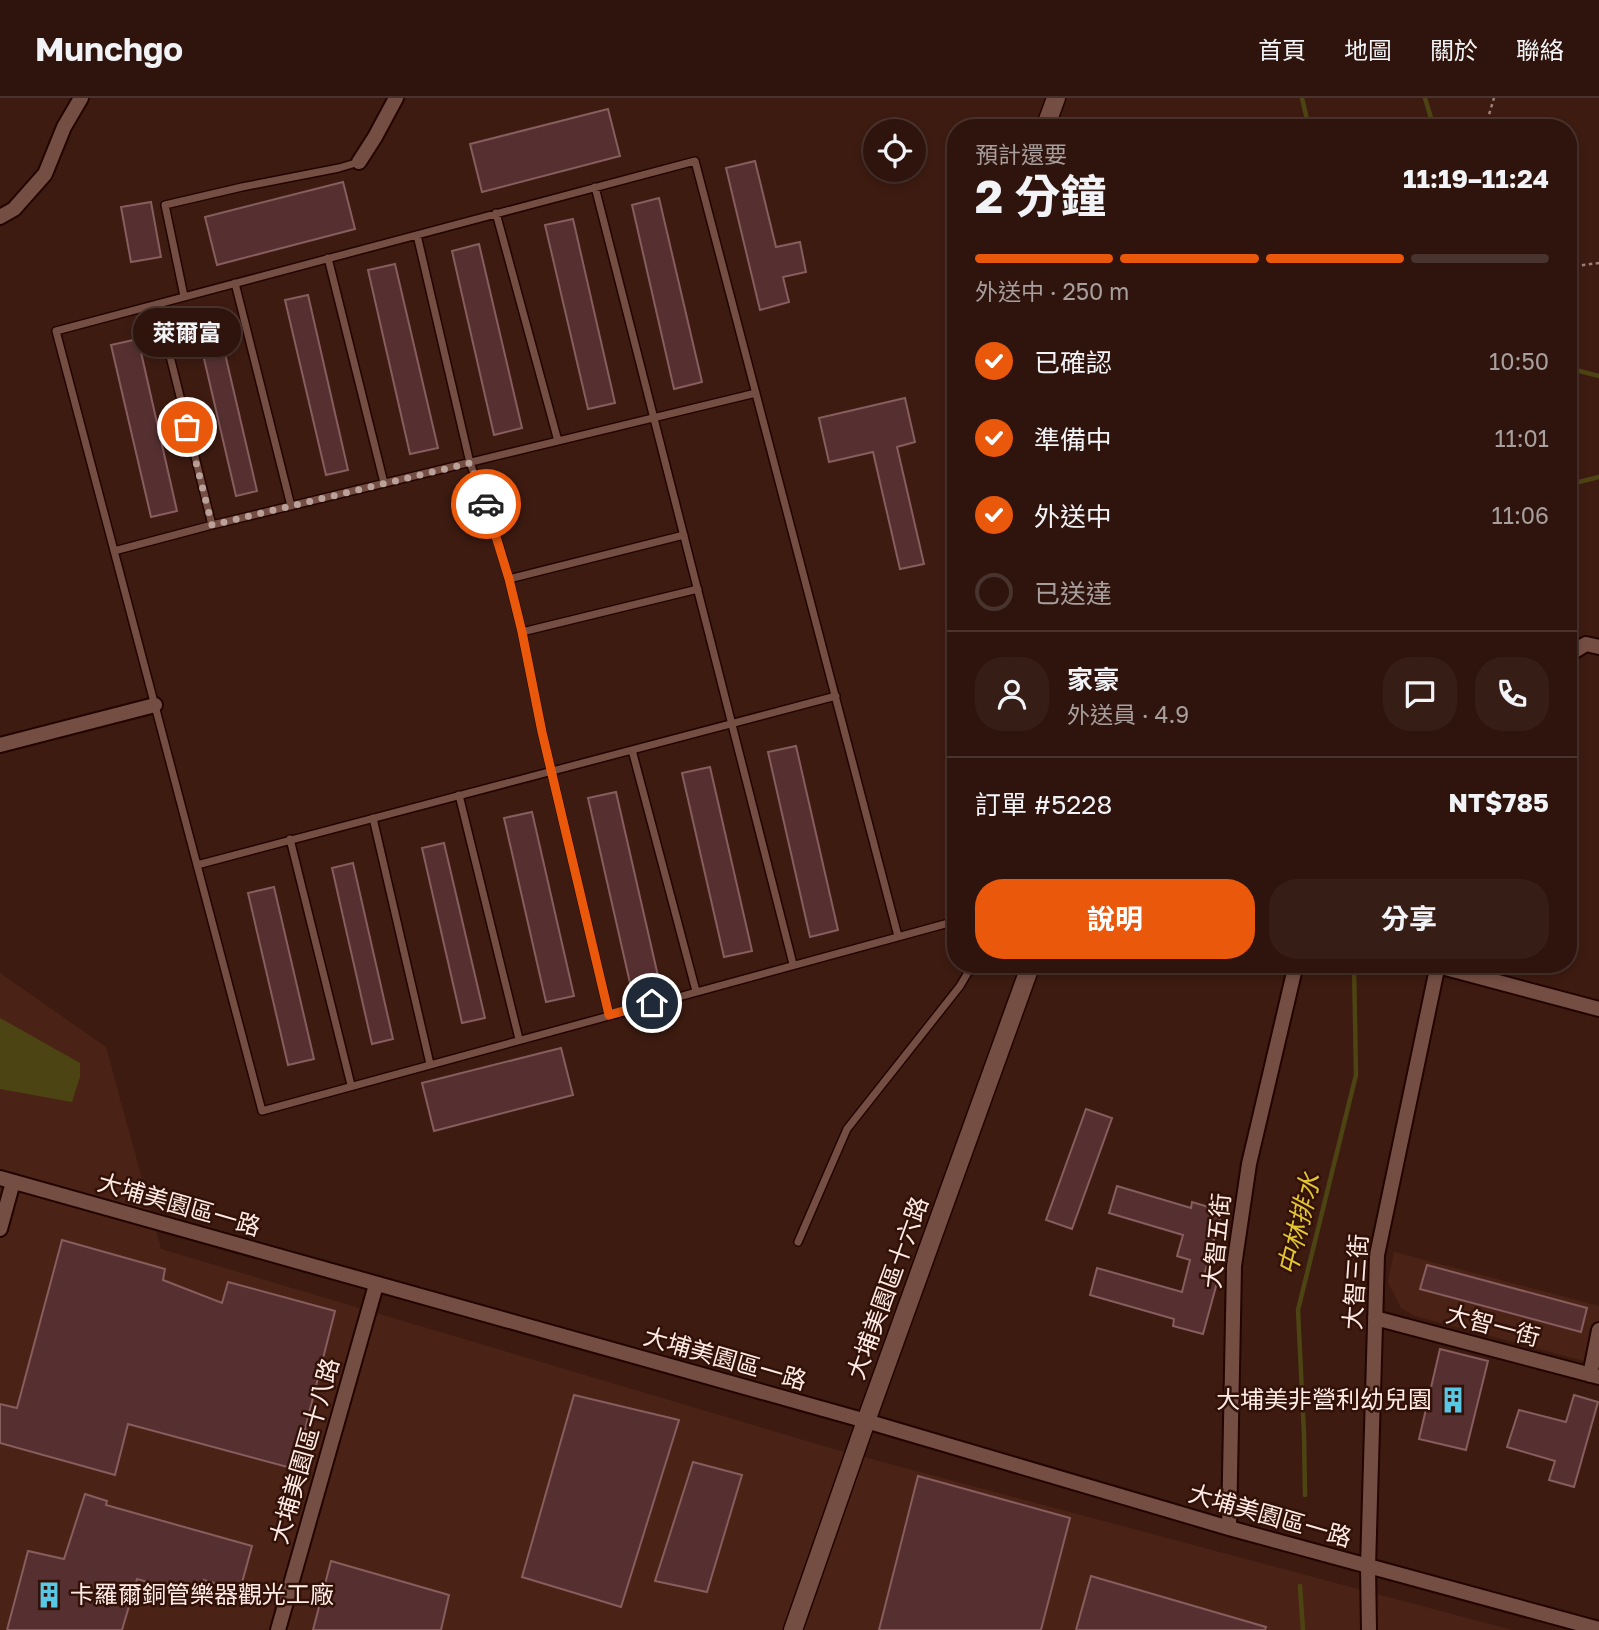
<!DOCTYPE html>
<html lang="zh-TW">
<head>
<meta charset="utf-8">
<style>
	body { margin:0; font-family:"Golos Text","Noto Sans TC",sans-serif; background:#361d16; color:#f1f3f6; height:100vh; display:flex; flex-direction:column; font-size:26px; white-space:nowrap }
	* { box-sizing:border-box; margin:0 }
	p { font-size:23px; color:#a79e9d }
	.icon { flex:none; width:38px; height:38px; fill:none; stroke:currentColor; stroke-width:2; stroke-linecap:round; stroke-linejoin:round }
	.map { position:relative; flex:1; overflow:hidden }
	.drawer { position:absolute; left:947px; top:21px; width:630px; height:854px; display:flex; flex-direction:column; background:#2e140d; border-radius:28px; box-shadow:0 4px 10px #0003,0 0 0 2px #49332e }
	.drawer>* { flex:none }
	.tools { position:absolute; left:863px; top:21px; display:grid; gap:14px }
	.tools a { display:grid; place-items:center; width:63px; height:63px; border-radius:50%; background:#2e140d; box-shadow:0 4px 10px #0003,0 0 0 2px #49332e; font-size:35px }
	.pin { position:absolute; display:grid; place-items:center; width:60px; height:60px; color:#fff; margin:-30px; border:4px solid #fff; border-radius:50%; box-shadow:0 2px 7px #0007 }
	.courier { position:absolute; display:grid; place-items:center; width:70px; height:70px; margin:-35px; border:5px solid #ea580c; border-radius:50%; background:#fff; color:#222; box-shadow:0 2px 9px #0007 }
	.bubble { position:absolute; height:49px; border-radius:24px; background:#2e140d; box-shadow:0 4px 10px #0003,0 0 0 2px #49332e; font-size:23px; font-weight:700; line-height:49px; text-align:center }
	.summary em { font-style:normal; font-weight:700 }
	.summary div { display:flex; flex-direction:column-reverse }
	.summary { display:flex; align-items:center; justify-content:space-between; height:119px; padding:0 28px }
	h1 { font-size:46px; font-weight:700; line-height:52px }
	.bar { display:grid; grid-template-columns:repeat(4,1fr); gap:10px 7px; align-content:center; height:84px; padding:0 28px }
	.bar i { height:9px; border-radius:5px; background:#49332e }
	.bar .on { background:#ea580c }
	.bar p { grid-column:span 4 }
	.line { display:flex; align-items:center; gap:18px; padding:0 28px; border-top:2px solid #49332e }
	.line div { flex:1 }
	.round { display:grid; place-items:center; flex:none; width:74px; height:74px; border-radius:28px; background:#361d16 }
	ol { padding:0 28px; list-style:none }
	li { display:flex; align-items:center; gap:21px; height:77px }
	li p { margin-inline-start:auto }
	li .icon { padding:7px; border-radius:50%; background:#ea580c; color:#fff; stroke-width:4 }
	li:last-child { color:#a79e9d }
	li i { width:38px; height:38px; border:4px solid #49332e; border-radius:50% }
	.primary-button { display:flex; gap:14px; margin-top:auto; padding:14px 28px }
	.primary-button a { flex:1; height:80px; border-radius:28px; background:#ea580c; color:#fff; font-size:28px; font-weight:700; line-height:80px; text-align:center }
	.primary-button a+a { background:#361d16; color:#f1f3f6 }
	header { display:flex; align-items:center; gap:42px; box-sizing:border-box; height:98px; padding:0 35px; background:#2e140d; border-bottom:2px solid #49332e }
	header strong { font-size:33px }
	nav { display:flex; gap:38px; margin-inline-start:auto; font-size:24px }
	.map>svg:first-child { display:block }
</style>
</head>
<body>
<header>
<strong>Munchgo</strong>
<nav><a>首頁</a><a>地圖</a><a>關於</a><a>聯絡</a></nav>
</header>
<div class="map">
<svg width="1599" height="1532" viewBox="0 0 1599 1532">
	<rect width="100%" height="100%" fill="#3d1b11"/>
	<path fill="#4b2316" d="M0,875L106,949L161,1151L830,1350L1512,1532H0Z
		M1394,1154L1599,1208V1267L1415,1218L1401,1210L1388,1184Z"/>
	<path fill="#4d4413" d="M0,920L80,965V979L72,1004L0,991Z"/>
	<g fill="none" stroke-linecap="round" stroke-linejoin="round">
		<path stroke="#4d4413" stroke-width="4.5" d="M1302,0L1309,30
			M1425,0L1434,30
			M1568,270L1599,278
			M1568,389L1571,386L1599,379
			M1305,1397L1304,1336L1298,1212L1356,977L1354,866
			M1300,1488L1303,1532"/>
	</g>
	<path fill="#563031" stroke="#875d5e" stroke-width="2" d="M608,11L620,58L482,94L470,46Z
		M755,63L776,149L800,144L806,174L783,179L789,204L760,212L726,70Z
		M343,84L355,131L217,167L205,119Z
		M659,100L702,284L674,291L632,107Z
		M151,104L161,159L131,164L121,109Z
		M573,121L615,305L588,311L545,127Z
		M479,146L522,330L494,337L452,153Z
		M395,166L438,350L410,356L368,172Z
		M308,197L348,372L326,377L285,202Z
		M216,217L257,393L236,398L195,222Z
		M138,241L177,413L151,419L111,247Z
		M905,300L915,344L897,349L924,466L900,471L873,354L829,364L819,320Z
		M796,648L838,832L810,839L768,654Z
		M710,669L752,853L724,859L682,675Z
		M616,694L658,878L630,885L588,700Z
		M532,714L574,898L546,904L504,720Z
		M444,745L485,920L462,925L422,750Z
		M353,765L393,941L372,946L332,770Z
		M274,789L314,961L288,967L248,795Z
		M561,950L573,997L434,1033L422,985Z
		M1086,1011L1112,1020L1072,1131L1046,1122Z
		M1117,1088L1191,1110L1192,1104L1222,1113L1204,1178L1218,1181L1203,1236L1173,1228L1174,1221L1090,1197L1097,1170L1182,1194L1190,1162L1177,1158L1183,1137L1109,1115Z
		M62,1142L165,1171L163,1182L222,1205L228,1184L335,1213L295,1371L128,1326L115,1377L0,1345V1306L17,1310Z
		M1427,1167L1587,1210L1581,1234L1420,1191Z
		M1440,1251L1488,1263L1466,1352L1419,1341Z
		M574,1297L679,1322L621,1509L522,1479Z
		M1574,1297L1598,1304L1574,1389L1549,1382L1555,1363L1507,1349L1519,1312L1566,1324Z
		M693,1364L742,1377L707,1494L655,1483Z
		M918,1378L1070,1420L1041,1532H879Z
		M85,1396L107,1403L106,1407L252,1448L240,1492L204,1482L201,1499L137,1481L122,1532H7L28,1453L64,1461Z
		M331,1463L449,1497L441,1532H313Z
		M1091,1478L1266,1529L1265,1532H1076Z"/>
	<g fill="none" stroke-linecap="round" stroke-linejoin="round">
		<g stroke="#220400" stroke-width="10">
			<path id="service" d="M595,89L793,866
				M496,115L558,343
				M417,137L470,365L489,414L509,481
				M328,160L384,385
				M235,185L291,408
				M184,198L165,107L242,89L339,70L359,64
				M157,206L212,427
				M684,437L509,481L522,534L698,491
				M114,453L212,427L756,295
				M522,534L542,634L609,917
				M632,652L696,893
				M459,697L519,941
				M373,720L430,966
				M290,741L351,987
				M197,767L836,598
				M898,838L695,63L56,233L262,1013L956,823
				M798,1144L847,1031L960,888L973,866"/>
		</g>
		<g stroke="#220400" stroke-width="18">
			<path id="minor" d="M359,64L375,39L396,0
				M0,119L14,111L45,76L64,29L81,0
				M1568,557L1586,546L1599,549
				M0,647L155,607
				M1438,868L1599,911
				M0,1080L866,1323L1229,1430L1599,1531
				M0,1131L13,1084
				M1375,1220L1599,1279
				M1590,1277L1599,1232
				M1229,1430L1234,1168L1249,1066L1296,866
				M278,1532L376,1187
				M1369,1532L1368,1469L1377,1157L1438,866"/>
		</g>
		<g stroke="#220400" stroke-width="21">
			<path id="tertiary" d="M1045,30L1056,0
				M793,1532L866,1323L1031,866"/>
		</g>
		<path stroke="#9b8078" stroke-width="2.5" stroke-dasharray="3.5 3.5" stroke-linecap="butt" d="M1488,30V20L1494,0
			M1568,169L1599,165"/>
		<use href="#service" stroke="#754e43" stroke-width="7"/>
		<use href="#minor" stroke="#754e43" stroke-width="14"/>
		<use href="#tertiary" stroke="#754e43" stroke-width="18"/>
	</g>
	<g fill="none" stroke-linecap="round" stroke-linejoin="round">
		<path stroke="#baa29b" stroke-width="7" stroke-dasharray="0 12.6" d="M187,329L212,427L470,365L486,406"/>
		<path stroke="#ea580c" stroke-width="9" d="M486,406L509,481L522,534L542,634L609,917L652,905"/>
	</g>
	<defs>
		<g id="building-bare" transform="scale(2.1)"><path d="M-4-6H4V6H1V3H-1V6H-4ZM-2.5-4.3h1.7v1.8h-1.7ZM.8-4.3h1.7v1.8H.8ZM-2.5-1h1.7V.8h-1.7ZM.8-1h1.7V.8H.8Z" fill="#59c8e5" stroke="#321108" stroke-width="2.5" paint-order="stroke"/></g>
	</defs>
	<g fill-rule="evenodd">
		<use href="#building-bare" x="1453" y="1302"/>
		<use href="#building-bare" x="49" y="1497"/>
	</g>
	<g text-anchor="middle" stroke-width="5" stroke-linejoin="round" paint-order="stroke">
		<g font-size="24" fill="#feebe5" stroke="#321108">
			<text transform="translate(179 1107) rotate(16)" y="8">大埔美園區一路</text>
			<text transform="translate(1217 1143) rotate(-84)" y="8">大智五街</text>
			<text transform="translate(1356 1184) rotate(-86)" y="8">大智三街</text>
			<text transform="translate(888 1190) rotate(-70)" y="8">大埔美園區十六路</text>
			<text transform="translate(1493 1228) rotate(15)" y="8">大智一街</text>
			<text transform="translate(725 1261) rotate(16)" y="8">大埔美園區一路</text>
			<text transform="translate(305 1353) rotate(-74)" y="8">大埔美園區十八路</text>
			<text transform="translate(1270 1418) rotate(16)" y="8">大埔美園區一路</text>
		</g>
		<g font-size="24" fill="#feebe5" stroke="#321108" text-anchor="end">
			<text x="1432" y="1310">大埔美非營利幼兒園</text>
			<text x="70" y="1505" text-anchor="start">卡羅爾銅管樂器觀光工廠</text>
		</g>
		<g font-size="26" font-style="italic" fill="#e3c631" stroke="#321108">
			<text transform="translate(1299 1126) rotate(-76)" y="9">中林排水</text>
		</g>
	</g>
</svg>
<div class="tools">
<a><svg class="icon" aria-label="locate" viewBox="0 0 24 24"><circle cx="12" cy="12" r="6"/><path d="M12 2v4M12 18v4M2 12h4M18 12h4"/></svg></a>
</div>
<div class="pin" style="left:187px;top:329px;background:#ea580c"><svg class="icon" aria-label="bag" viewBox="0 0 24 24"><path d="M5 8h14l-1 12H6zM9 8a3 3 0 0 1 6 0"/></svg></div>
<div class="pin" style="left:652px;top:905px;background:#1f2937"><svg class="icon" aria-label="home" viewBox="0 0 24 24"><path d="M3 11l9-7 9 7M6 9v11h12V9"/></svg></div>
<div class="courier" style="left:486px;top:406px"><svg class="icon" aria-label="car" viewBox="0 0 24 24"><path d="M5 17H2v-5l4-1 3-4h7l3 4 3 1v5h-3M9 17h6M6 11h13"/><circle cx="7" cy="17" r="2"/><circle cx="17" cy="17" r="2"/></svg></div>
<div class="bubble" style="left:133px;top:210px;width:108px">萊爾富</div>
<section class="drawer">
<div class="summary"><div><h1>2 分鐘</h1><p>預計還要</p></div><em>11:19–11:24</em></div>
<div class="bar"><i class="on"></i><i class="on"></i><i class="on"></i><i></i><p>外送中 · 250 m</p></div>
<ol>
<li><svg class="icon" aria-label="check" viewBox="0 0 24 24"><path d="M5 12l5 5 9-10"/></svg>已確認<p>10:50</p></li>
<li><svg class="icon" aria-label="check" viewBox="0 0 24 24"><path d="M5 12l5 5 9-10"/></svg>準備中<p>11:01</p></li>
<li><svg class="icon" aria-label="check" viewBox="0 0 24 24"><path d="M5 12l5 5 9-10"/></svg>外送中<p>11:06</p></li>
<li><i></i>已送達</li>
</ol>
<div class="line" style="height:126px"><a class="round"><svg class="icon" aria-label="person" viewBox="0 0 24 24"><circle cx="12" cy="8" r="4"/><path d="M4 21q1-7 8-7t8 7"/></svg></a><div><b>家豪</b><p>外送員 · 4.9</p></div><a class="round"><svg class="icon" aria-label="chat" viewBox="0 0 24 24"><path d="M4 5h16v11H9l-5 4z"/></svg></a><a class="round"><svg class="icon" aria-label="phone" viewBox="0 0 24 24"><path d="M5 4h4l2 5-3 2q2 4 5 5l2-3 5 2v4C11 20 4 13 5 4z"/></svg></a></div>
<div class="line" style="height:91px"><div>訂單 #5228</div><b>NT$785</b></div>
<div class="primary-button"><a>說明</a><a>分享</a></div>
</section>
</div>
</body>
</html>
